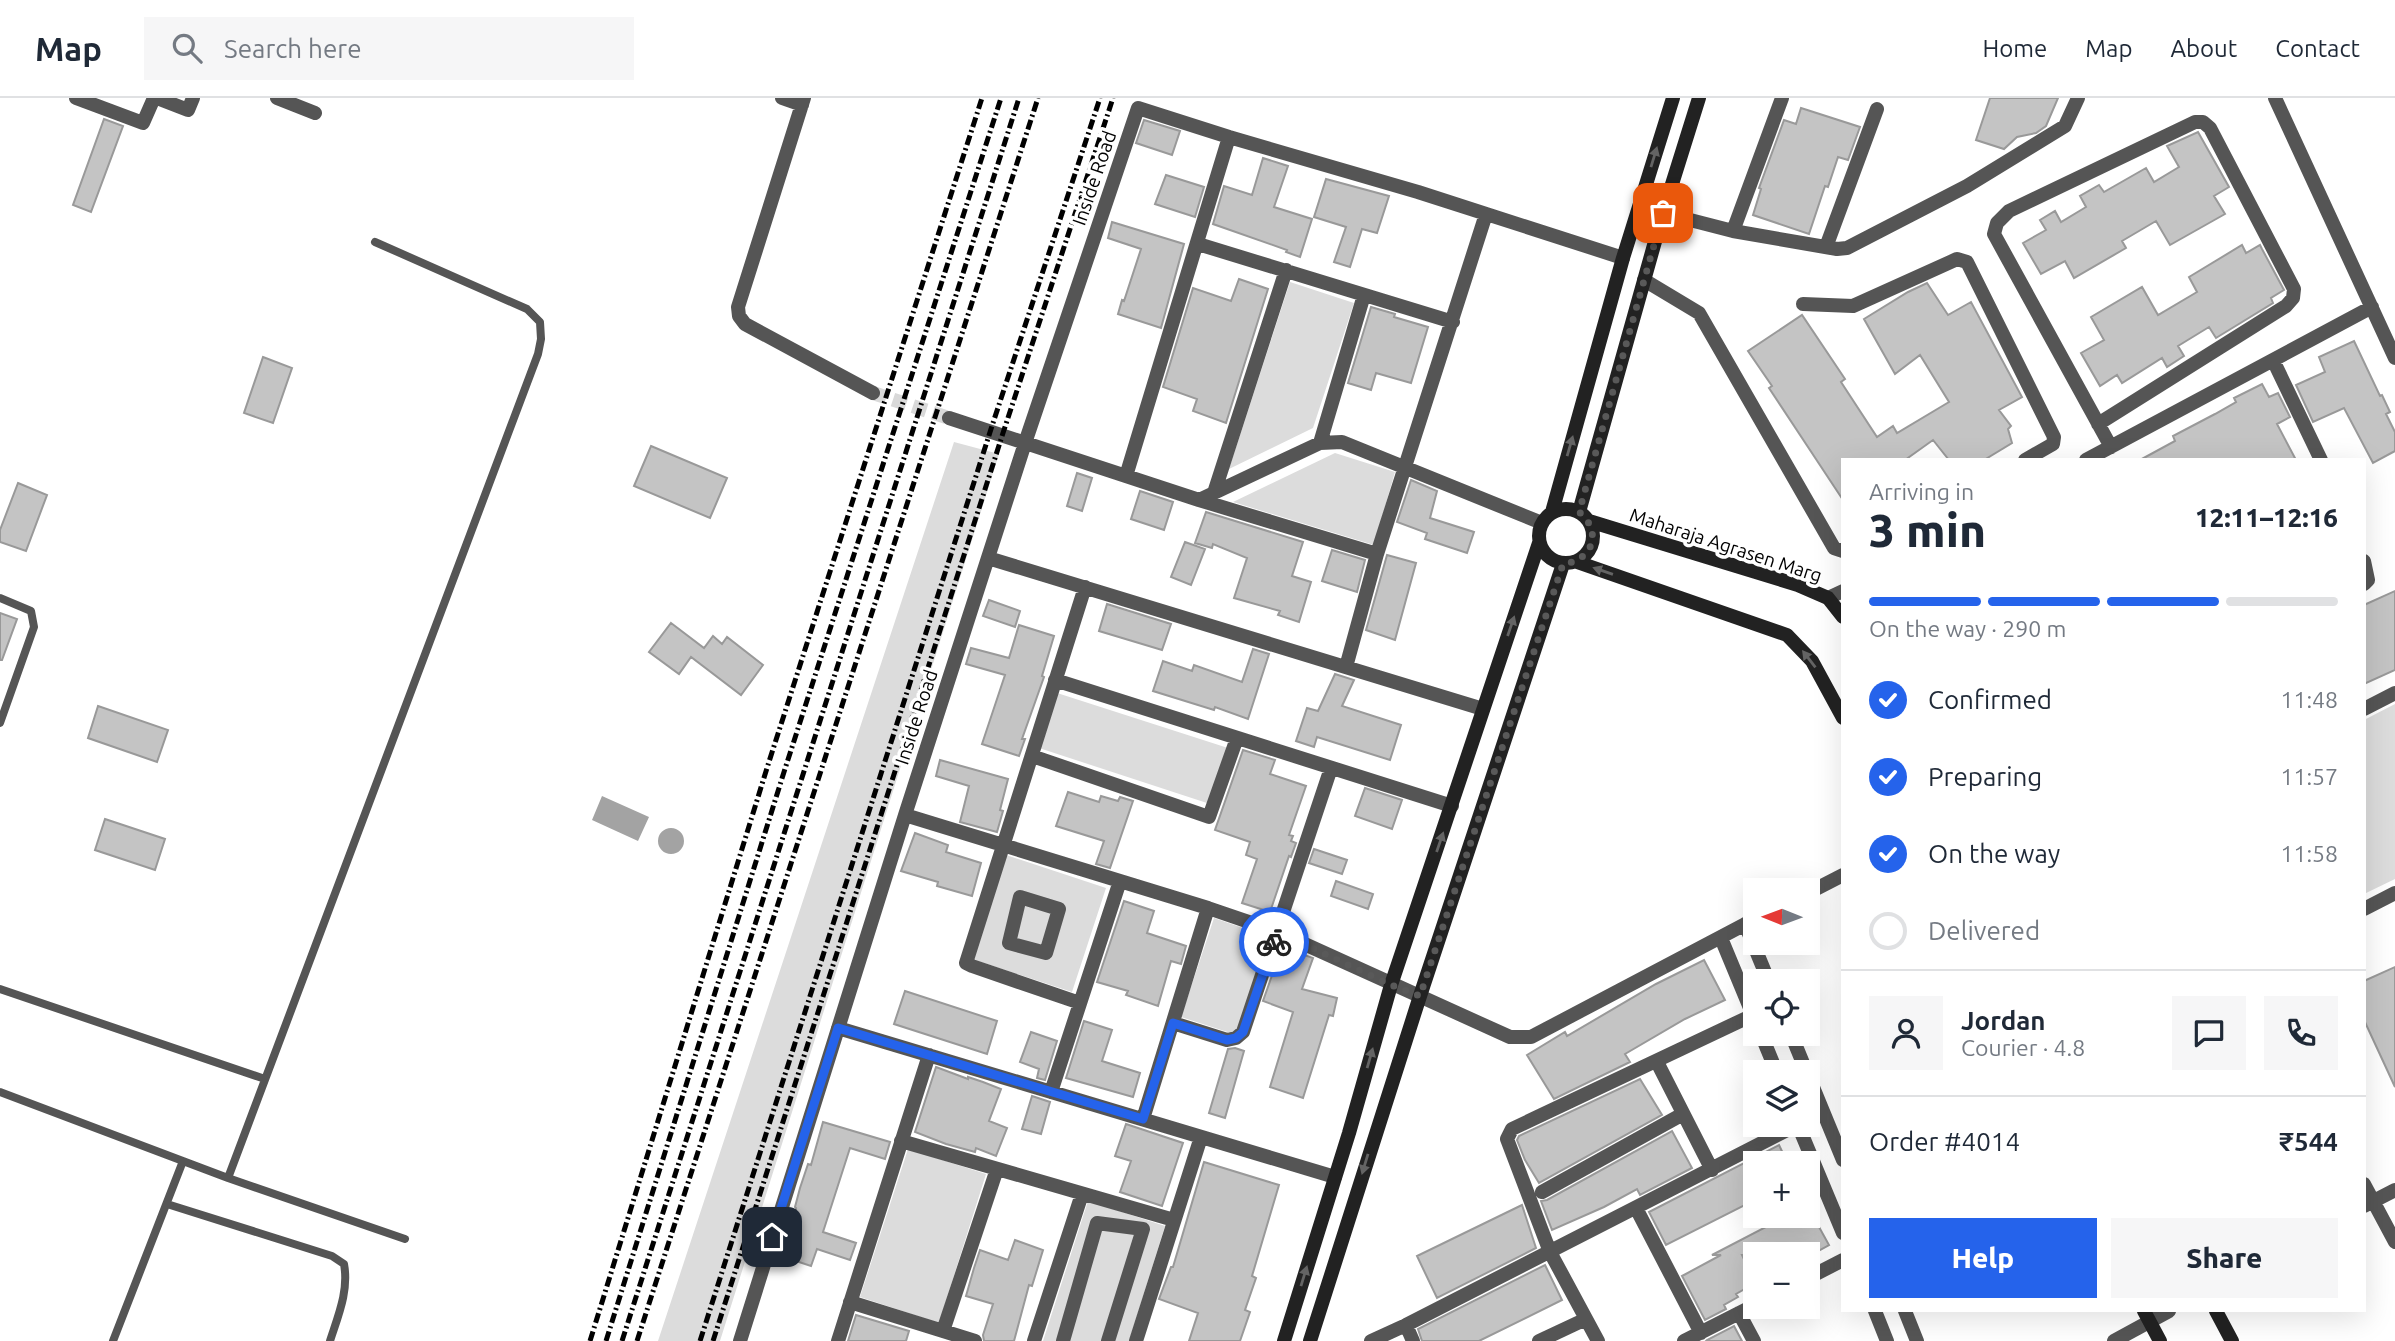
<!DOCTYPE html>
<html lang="en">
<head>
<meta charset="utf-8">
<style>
	body { margin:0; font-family:Ubuntu,sans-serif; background:#f6f6f7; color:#1f2937; height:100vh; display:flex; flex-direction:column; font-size:26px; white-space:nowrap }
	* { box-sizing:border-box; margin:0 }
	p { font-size:23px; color:#747a83 }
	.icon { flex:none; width:38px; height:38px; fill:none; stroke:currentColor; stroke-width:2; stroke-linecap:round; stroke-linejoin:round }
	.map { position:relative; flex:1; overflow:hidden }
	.sheet { position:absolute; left:1841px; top:360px; width:525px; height:854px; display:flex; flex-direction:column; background:#fff; border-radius:0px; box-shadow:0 7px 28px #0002 }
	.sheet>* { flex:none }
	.needle { width:46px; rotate:271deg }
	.fabs { position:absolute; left:1743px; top:780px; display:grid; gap:14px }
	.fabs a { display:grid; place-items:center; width:77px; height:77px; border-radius:0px; background:#fff; box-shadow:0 7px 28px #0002; font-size:35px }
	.pin { position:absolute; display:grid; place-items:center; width:60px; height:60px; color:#fff; margin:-30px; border-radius:14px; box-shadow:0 4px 10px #0006 }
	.courier { position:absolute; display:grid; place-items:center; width:70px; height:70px; margin:-35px; border:5px solid #2563eb; border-radius:50%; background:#fff; color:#222; box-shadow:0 2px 9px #0007 }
	.headline em { font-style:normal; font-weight:800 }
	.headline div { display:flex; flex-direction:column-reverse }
	.headline { display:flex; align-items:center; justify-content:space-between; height:119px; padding:0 28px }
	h1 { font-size:46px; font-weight:800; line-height:52px }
	.bar { display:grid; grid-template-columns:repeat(4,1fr); gap:10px 7px; align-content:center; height:84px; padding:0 28px }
	.bar i { height:9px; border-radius:5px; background:#e0e1e3 }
	.bar .selected { background:#2563eb }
	.bar p { grid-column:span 4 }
	.line { display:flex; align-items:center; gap:18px; padding:0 28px; border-top:2px solid #e0e1e3 }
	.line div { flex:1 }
	.round { display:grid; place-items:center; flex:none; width:74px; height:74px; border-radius:0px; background:#f6f6f7 }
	ol { padding:0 28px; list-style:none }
	li { display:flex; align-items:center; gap:21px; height:77px }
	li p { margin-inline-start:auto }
	li .icon { padding:7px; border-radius:50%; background:#2563eb; color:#fff; stroke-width:4 }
	li:last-child { color:#747a83 }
	li i { width:38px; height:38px; border:4px solid #e0e1e3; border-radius:50% }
	.primary-button { display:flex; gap:14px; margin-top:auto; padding:14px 28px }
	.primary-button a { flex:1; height:80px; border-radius:0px; background:#2563eb; color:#fff; font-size:28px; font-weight:800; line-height:80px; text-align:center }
	.primary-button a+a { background:#f6f6f7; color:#1f2937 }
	header { display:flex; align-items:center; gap:42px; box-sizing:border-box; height:98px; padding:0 35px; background:#fff; border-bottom:2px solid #e0e1e3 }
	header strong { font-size:33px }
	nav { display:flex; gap:38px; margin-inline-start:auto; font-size:24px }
	.search { width:490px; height:63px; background:#f6f6f7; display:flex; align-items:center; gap:18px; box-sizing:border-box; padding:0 24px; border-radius:0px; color:#747a83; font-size:26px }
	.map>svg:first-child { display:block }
</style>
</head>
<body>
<header>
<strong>Map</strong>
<div class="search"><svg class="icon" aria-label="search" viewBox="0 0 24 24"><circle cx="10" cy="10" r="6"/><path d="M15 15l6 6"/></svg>Search here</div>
<nav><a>Home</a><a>Map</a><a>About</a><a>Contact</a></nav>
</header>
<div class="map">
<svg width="2395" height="1243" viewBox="0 0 2395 1243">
	<rect width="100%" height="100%" fill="#fff"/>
	<path fill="#dcdcdc" d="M1290,184L1354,205L1313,330L1229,371Z
		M954,344L999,356L720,1243H658Z
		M1335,355L1395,374L1374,447L1233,404Z
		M1054,594L1228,650L1210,706L1036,649Z
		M2395,606V781L2364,796V622Z
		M1006,757L1106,790L1072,894L972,861Z
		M1214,820L1272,840L1240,938L1181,919Z
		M908,1051L986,1076L939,1225L860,1199Z
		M1088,1103L1165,1128L1129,1243H1043Z"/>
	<path fill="#a3a3a3" d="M602,698L649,719L638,743L592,722Z
		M658 743a13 13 0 1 1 26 0a13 13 0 1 1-26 0Z"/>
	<path fill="#c4c4c4" stroke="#999" stroke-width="2" d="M1990,0H2058L2046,28L2036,35L2017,39L2004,51L1976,42Z
		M1801,10L1860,29L1848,62L1838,59L1828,89L1825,88L1809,136L1753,117L1761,91L1759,90L1784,22L1796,26Z
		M104,21L123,28L91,114L73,107Z
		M1144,22L1180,33L1172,57L1136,45Z
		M2198,34L2229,89L2214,98L2225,116L2170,147L2156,123L2122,143L2126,150L2074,180L2065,163L2041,176L2023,145L2046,132L2040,122L2055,113L2061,124L2086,109L2080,98L2099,87L2104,94L2146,70L2154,84L2179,69L2167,48Z
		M1263,60L1288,68L1274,109L1312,121L1300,159L1286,154L1287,152L1213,126L1224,88L1252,97Z
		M1166,77L1204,89L1195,119L1155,106Z
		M1326,81L1389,98L1377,135L1362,131L1350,169L1334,164L1346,129L1314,119Z
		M1112,124L1184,146L1161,230L1118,216L1122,202L1124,203L1141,151L1108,140Z
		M2242,147L2246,155L2260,147L2262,151L2284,192L2271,200L2273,205L2216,240L2209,229L2178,248L2184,258L2167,269L2162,260L2122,285L2117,277L2100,288L2081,255L2104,242L2091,219L2142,189L2158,217L2197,194L2189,179Z
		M1239,181L1268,191L1226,325L1193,313L1197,301L1163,289L1193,190L1231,203Z
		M1927,185L1948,217L1971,204L2022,299L1999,312L2011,328L2008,331L2012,345L1984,362H1949L1933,342L1905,362H1843V402L1769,290L1772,288L1748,253L1802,217L1845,281L1841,284L1877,339L1893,328L1897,335L1949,304L1920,257L1895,276L1864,221L1908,194Z
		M1371,209L1395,216L1394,219L1428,229L1411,285L1376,275L1371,292L1348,285Z
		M2354,243L2380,298L2382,297L2390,314L2386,316L2395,334V353L2373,365L2344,310L2313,324L2296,287L2325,274L2319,259Z
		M263,259L292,270L273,325L244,315Z
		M2262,286L2269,299L2278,295L2290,319L2277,326L2296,362H2140L2175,343L2173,338L2215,316L2236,304L2234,300Z
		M651,348L727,380L710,420L634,388Z
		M1077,375L1092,380L1082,413L1067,408Z
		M1411,382L1437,393L1430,420L1474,434L1467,455L1425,441L1427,435L1397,424Z
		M18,385L47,397L26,453L0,444V432Z
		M1140,393L1173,404L1164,432L1131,421Z
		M1206,414L1303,444L1292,478L1311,484L1299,524L1278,517L1280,513L1234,500L1247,460L1213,446L1212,450L1195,445Z
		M1185,444L1205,451L1191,487L1171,479Z
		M1332,452L1365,462L1357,494L1322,483Z
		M1387,457L1416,465L1395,542L1366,532Z
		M2395,493V572L2364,586V507Z
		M989,502L1020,513L1015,529L983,518Z
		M1107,506L1171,526L1162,552L1099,533Z
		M0,515L17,521L2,562H0Z
		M671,525L704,550L713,538L722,546L727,539L763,567L741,597L691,559L679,576L649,554Z
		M1019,527L1054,538L1042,578L1044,579L1022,641H1025L1019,658L982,646L1005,577L966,566L971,550L1009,560Z
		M1253,551L1269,556L1248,621L1215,609L1214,612L1153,593L1163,563L1192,573L1194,567L1242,584Z
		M1335,576L1354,582L1342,608L1401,627L1390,662L1317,639L1314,649L1296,643L1307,610L1318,613Z
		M98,608L168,632L157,664L88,640Z
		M1243,652L1275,662L1270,676L1306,688L1289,737L1293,738L1291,743L1296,745L1291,759L1289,758L1270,814L1242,805L1257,761L1246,757L1250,744L1215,732Z
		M940,662L1008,681L1000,712L1003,713L997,734L960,724L969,688L936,678Z
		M1365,690L1402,702L1392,731L1355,718Z
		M1068,694L1099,704L1101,698L1118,703L1120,699L1133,703L1110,770L1096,766L1104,743L1056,728Z
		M105,721L165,741L155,772L95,752Z
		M915,735L948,747L946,754L981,765L972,798L937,788L938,784L901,773Z
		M1314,751L1347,762L1342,776L1309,765Z
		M1336,783L1373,796L1368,811L1331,798Z
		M1124,803L1154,813L1147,835L1186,848L1181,866L1171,863L1158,908L1126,897L1128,893L1097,884Z
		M1282,849L1313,860L1302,891L1337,900L1333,918L1329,917L1303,1000L1270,989L1293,914L1263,903Z
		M1704,862L1725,902L1685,921L1625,956L1630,964L1554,1001L1527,957L1565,934L1567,938L1656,886Z
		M2395,869V989L2364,922V883Z
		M905,893L997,923L987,956L894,926Z
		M1084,923L1112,932L1102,963L1140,975L1133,999L1066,980Z
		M1031,934L1057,943L1045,982L1037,980L1039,971L1020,964Z
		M1235,950L1244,953L1225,1020L1209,1015L1228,951Z
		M936,969L968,981V979L983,984L1001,991L989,1023L1007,1030L996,1058L976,1050L975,1054L946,1046L915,1034Z
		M1640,981L1662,1017L1539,1085L1525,1062L1517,1042L1519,1038Z
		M1032,998L1050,1004L1041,1036L1022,1031Z
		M823,1024L890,1044L885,1061L850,1050L823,1134L856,1145L850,1162L817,1151L811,1168L781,1158L796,1110L795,1109L800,1090L808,1066L811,1067Z
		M1126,1026L1183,1045L1162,1108L1120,1094L1131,1063L1115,1058Z
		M1672,1033L1692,1070L1640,1097L1637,1091L1604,1109L1552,1132L1541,1103L1547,1102Z
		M1779,1047L1788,1066H1755V1102L1666,1147L1649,1114Z
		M1204,1064L1279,1087L1252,1178L1256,1180L1245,1212L1250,1214L1240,1243H1189L1198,1215L1159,1201L1171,1169H1173Z
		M1522,1107L1536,1150L1437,1200L1417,1158Z
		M1787,1118H1813L1829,1147L1811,1157H1742L1755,1185L1736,1196L1738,1199L1724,1207L1726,1211L1705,1222L1682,1178L1721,1157H1712Z
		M1015,1142L1043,1152L1036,1175L1032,1188L1029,1187L1014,1243H984L983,1237L993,1206L966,1198L974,1170L980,1152L1008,1162Z
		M1545,1167L1562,1202L1479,1243H1422L1418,1231Z
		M856,1217L909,1233L906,1243H848Z
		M1734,1228L1742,1243H1706L1707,1242Z"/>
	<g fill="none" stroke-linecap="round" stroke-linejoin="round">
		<path stroke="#d9d9d9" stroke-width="14" stroke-dasharray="14 7" stroke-linecap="butt" d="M873,295L949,320"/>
		<path stroke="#555" stroke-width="8" d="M0,500L31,513L34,529L0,625
			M0,891L265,981
			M0,994L228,1080L405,1141
			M228,1080L538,256L541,241L540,224L527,211L375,144
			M167,1106L332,1158L344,1166C349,1193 338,1218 330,1243
			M113,1243L183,1063"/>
		<path stroke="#555" stroke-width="14" d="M76,0L143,25L154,0
			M157,0L188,12L193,0
			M277,0L315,15
			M782,0L802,7
			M804,0L738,209L739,218L745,226L873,295
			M2275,0L2395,260
			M1663,115L1733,133L1782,0
			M1733,133L1837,151L1847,150L1967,88L2065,28L2078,0
			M1198,146L1453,224
			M1826,149L1877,11
			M1644,182L1699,215L1834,450L1843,453
			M1803,206L1853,208L1957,161L1967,164L2054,339L2053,346L2025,362
			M2273,262L2321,362
			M949,320L1199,402L1320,345L1342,344L1542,425
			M2098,326L2286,208L2293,200L2294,191L2210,30L2203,24H2195L2009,113L1997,125L1994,136L2111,349
			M1320,345L1364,197
			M2086,362L2372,209
			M1126,378L1229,39
			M1214,395L1286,172
			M1199,402L1377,456
			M988,460L1483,611
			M2364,463L2368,482L2364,486
			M1828,500L1843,493
			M1346,569L1377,456L1486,116
			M1055,582L1452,708
			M2364,611L2395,595
			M1032,658L1209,719L1237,640
			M905,717L1208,810L1278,834L1510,939H1531L1755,821
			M1808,795L1843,777
			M1020,799L1059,811L1046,855L1009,845Z
			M2364,811L2395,795
			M1745,826L1769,884
			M1721,840L1755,922
			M1080,905L972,868L966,865L1085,489
			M1173,925L1227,942L1236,940L1243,934L1331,670
			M838,930L1335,1079
			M1761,936L1777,975
			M1791,936L1807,975
			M1657,964L1712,1072
			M1808,977L1843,1062
			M1051,994L1120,783
			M1143,1021L1208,810
			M1798,1027L1843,1135
			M901,1043L1174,1122
			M2364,1086L2395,1144
			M1542,1094L1683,1016
			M2364,1108L2395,1092
			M1636,1110L1701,1235
			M1808,1180L1843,1162
			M850,1204L975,1243
			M1875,1213L1887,1243
			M1905,1213L1917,1243
			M1739,1215L1754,1243
			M1406,1227L1413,1243
			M943,1233L997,1071
			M740,1243L905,717L1025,345L1138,10L1229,39L1418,94L1623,160
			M838,1243L929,957
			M1034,1243L1082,1096
			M1063,1243L1097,1125L1143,1131L1108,1243
			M1136,1243L1201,1039
			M1371,1243L1406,1227L1797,1027
			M1539,1243L1586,1221
			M1598,1243L1550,1154L1507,1041L1512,1031L1753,917
			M1684,1243L1755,1207
			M2114,1243L2169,1213"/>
		<path stroke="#222" stroke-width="14" d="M1539 438a27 27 0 1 1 54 0a27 27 0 1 1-54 0Z
			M1552,414L1623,160L1673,0
			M1579,414L1663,115L1699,0
			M1589,423L1798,487L1828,500L1843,519
			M1577,464L1787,537L1812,563L1843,620
			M2144,1213L2160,1243
			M2216,1213L2232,1243
			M1284,1243L1349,1035L1391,887L1539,445
			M1310,1243L1420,898L1563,466"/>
		<path stroke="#000" stroke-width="5" stroke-dasharray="10 3.5 2 3.5" stroke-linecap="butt" d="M590,1243L767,670L982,0
			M606,1243L784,674L1001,0
			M622,1243L1019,0
			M637,1243L1038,0
			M700,1243L991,331L1100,0
			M713,1243L1003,335L1113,0"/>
	</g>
	<defs><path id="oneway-solid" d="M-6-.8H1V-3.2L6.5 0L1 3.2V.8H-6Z" transform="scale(1.75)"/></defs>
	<g fill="#646464">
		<use href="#oneway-solid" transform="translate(1654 59) rotate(-73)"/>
		<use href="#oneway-solid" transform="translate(1570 348) rotate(-74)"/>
		<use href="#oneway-solid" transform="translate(1603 473) rotate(-161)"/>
		<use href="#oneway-solid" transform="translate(1511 528) rotate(-71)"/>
		<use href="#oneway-solid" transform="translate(1809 561) rotate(-128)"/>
		<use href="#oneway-solid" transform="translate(1440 744) rotate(-71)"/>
		<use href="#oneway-solid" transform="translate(1370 960) rotate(-74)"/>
		<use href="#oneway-solid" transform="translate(1365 1066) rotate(107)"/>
		<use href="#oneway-solid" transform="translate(1304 1178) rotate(-73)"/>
	</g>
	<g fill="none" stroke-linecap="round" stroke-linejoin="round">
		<path stroke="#595959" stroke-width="7" stroke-dasharray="0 12.6" d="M1274,844L1278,834L1391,887L1420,898L1563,466C1593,463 1603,433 1579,414L1663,115"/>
		<path stroke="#2563eb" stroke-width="9" d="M772,1139L838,930L1143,1021L1173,925L1227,942L1236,940L1243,934L1274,844"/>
	</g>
	<g text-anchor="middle" stroke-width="7" stroke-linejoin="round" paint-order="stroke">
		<g font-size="19" fill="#000" stroke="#fff">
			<text transform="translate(1094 80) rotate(-71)" y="7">Inside Road</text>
			<text transform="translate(1726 447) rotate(18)" y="7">Maharaja Agrasen Marg</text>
			<text transform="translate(916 619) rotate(-72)" y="7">Inside Road</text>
		</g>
	</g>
</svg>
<div class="fabs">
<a><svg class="needle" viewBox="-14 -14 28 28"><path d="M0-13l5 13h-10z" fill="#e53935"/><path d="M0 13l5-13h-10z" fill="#747a83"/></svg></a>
<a><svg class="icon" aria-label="locate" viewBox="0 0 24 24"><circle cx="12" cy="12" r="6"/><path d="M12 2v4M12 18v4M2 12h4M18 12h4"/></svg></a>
<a><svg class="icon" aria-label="layers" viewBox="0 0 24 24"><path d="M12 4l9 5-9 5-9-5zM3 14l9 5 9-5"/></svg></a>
<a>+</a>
<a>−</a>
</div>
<div class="pin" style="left:1663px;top:115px;background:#ea580c"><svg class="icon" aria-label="bag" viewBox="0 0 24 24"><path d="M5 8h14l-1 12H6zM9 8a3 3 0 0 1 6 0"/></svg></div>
<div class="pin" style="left:772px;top:1139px;background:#1f2937"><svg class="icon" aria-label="home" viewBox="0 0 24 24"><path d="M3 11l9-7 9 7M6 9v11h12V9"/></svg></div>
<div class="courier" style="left:1274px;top:844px"><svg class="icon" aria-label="bike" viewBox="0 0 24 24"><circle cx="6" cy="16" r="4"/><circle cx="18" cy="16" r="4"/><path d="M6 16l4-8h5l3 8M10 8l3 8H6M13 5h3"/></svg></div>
<section class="sheet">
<div class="headline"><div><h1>3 min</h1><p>Arriving in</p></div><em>12:11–12:16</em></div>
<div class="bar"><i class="selected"></i><i class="selected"></i><i class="selected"></i><i></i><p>On the way · 290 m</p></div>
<ol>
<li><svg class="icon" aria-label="check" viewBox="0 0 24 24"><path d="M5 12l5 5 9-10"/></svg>Confirmed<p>11:48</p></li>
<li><svg class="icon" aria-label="check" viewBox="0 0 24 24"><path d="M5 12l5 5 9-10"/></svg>Preparing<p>11:57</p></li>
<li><svg class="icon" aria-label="check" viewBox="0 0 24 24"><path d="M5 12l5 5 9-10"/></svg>On the way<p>11:58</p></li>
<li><i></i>Delivered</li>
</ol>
<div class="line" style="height:126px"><a class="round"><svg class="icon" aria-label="person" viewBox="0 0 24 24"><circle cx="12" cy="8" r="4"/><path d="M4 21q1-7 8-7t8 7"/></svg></a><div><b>Jordan</b><p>Courier · 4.8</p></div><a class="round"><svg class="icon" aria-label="chat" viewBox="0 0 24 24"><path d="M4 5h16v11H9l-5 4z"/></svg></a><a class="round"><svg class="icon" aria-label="phone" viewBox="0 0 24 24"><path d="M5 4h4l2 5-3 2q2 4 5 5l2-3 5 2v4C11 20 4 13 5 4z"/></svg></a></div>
<div class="line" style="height:91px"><div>Order #4014</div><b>₹544</b></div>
<div class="primary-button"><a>Help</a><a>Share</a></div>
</section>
</div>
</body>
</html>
